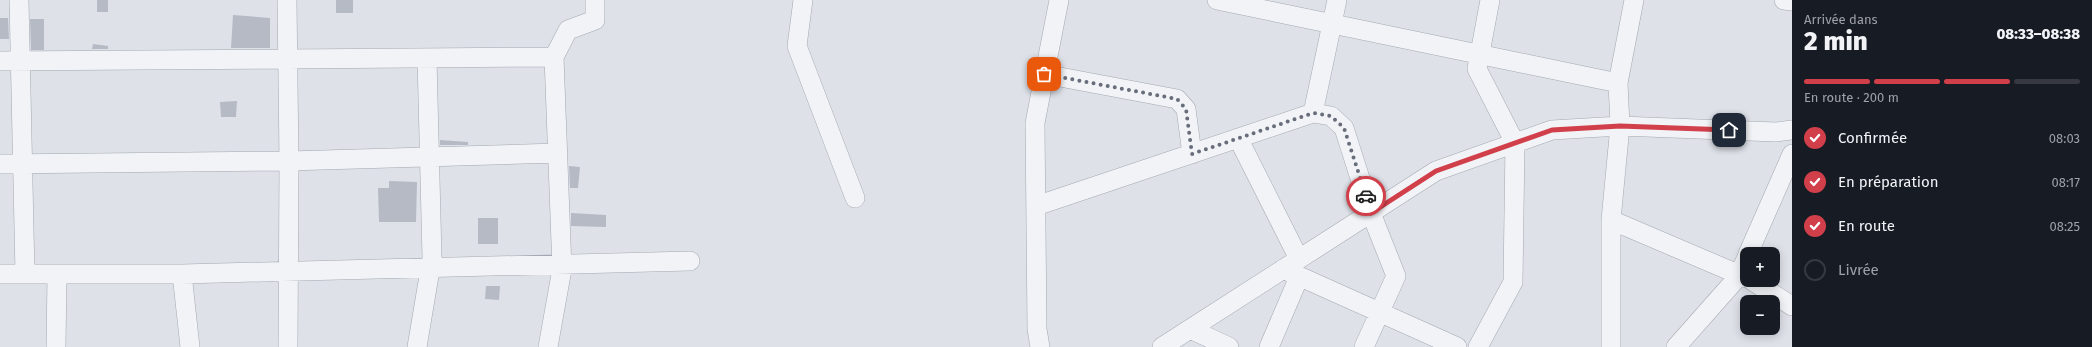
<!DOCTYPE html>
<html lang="fr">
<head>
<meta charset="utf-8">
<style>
	body { margin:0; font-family:"Fira Sans",sans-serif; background:#20242c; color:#f1f3f6; height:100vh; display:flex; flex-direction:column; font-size:15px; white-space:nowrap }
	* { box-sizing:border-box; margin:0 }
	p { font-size:13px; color:#9ea1a6 }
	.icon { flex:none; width:22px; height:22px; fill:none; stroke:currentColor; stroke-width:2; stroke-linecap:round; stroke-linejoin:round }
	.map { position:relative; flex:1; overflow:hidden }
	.details { display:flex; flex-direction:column; background:#171b24; width:300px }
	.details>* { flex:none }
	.tools { position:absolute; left:1740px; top:247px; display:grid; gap:8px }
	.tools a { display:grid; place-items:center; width:40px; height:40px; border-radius:8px; background:#171b24; box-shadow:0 2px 10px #0003; font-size:20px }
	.pin { position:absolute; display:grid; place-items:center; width:34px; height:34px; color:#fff; margin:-17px; border-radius:8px; box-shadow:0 2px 6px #0006 }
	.courier { position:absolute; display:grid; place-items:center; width:40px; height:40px; margin:-20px; border:3px solid #d1404a; border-radius:50%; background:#fff; color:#222; box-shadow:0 1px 5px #0007 }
	.summary em { font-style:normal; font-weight:800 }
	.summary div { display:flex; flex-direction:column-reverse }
	.summary { display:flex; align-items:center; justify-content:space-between; height:68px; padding:0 12px }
	h1 { font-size:26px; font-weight:800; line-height:30px }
	.bar { display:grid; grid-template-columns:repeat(4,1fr); gap:6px 4px; align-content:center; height:48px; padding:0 12px }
	.bar i { height:5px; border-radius:3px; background:#363941 }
	.bar .selected { background:#d1404a }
	.bar p { grid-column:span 4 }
	ol { padding:0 12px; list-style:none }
	li { display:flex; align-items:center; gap:12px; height:44px }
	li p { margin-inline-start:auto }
	li .icon { padding:4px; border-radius:50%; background:#d1404a; color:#fff; stroke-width:4 }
	li:last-child { color:#9ea1a6 }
	li i { width:22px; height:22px; border:2px solid #363941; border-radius:50% }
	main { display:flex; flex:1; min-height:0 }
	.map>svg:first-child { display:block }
</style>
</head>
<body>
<main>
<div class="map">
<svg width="1792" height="347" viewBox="0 0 1792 347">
	<rect width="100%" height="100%" fill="#dee1e8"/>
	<path fill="#b5bac5" d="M97,0H108V12H97Z
		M336,0H353V13H336Z
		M233,15L270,18V48H231Z
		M0,18H8L9,39H0Z
		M30,19H44V50H31Z
		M93,44L108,46V49H92Z
		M237,101L236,117H221L220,102Z
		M440,140L468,142V145H440Z
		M569,166L580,167L578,188H570Z
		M389,181L417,182L416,222H379L378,188H389Z
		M571,213L606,215V227L571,226Z
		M478,218H498V244H478Z
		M486,286H500L499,300L485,299Z"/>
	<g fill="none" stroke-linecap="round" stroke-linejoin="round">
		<g stroke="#a3a8b2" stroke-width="20">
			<path id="minor" d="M19,0L25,274
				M287,0L289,161L288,347
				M803,0L797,46L855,198
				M1217,0L1618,83
				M1784,0L1792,1
				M0,61L554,57
				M1044,74L1177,99L1186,109L1192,154
				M1313,113L1337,0
				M1238,138L1299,259
				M0,164L289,161L557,153
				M1036,206L1313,113L1331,116L1344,128L1371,213L1396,276L1364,347
				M1611,220L1747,278
				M1748,254L1792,154
				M1283,269L1457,347
				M0,274H182L690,261
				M182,274L190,347
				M1751,280L1792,306
				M1190,329L1229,347
				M56,347L57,274
				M417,347L432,258L427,58
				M548,347L562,269L554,57L568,30L595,20V0
				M1040,347L1037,329L1035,123L1059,0
				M1162,347L1436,171L1552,130L1620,126L1776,132L1792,130
				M1269,347L1299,277
				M1478,347L1513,282L1515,143L1477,69L1490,0
				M1611,347V220L1620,126L1618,83L1634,0
				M1676,347L1738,277L1747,257"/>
		</g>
		<use href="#minor" stroke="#f1f3f6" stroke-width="19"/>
	</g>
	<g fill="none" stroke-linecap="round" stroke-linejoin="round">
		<path stroke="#676d7a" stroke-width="4" stroke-dasharray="0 7.2" d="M1044,74L1177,99L1186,109L1192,154L1313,113L1331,116L1344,128L1366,196"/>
		<path stroke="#d1404a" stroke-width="5" d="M1366,196L1371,213L1436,171L1552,130L1620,126L1729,130"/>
	</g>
</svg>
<div class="tools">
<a>+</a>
<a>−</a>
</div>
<div class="pin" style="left:1044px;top:74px;background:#ea580c"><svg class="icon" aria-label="bag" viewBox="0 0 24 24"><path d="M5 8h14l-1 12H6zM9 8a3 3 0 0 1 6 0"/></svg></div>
<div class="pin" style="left:1729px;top:130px;background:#1f2937"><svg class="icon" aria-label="home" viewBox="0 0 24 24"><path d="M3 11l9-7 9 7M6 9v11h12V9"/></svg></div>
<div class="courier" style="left:1366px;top:196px"><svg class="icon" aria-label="car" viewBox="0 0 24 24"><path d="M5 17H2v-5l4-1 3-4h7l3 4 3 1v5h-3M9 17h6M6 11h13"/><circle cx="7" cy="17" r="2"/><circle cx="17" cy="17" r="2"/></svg></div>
</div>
<section class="details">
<div class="summary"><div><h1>2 min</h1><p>Arrivée dans</p></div><em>08:33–08:38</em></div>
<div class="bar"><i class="selected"></i><i class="selected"></i><i class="selected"></i><i></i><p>En route · 200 m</p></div>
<ol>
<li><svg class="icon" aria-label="check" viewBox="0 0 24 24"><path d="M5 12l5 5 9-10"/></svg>Confirmée<p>08:03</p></li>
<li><svg class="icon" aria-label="check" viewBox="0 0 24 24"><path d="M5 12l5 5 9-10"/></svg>En préparation<p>08:17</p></li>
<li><svg class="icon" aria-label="check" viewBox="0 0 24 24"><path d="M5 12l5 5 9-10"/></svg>En route<p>08:25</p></li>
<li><i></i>Livrée</li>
</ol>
</section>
</main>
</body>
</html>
